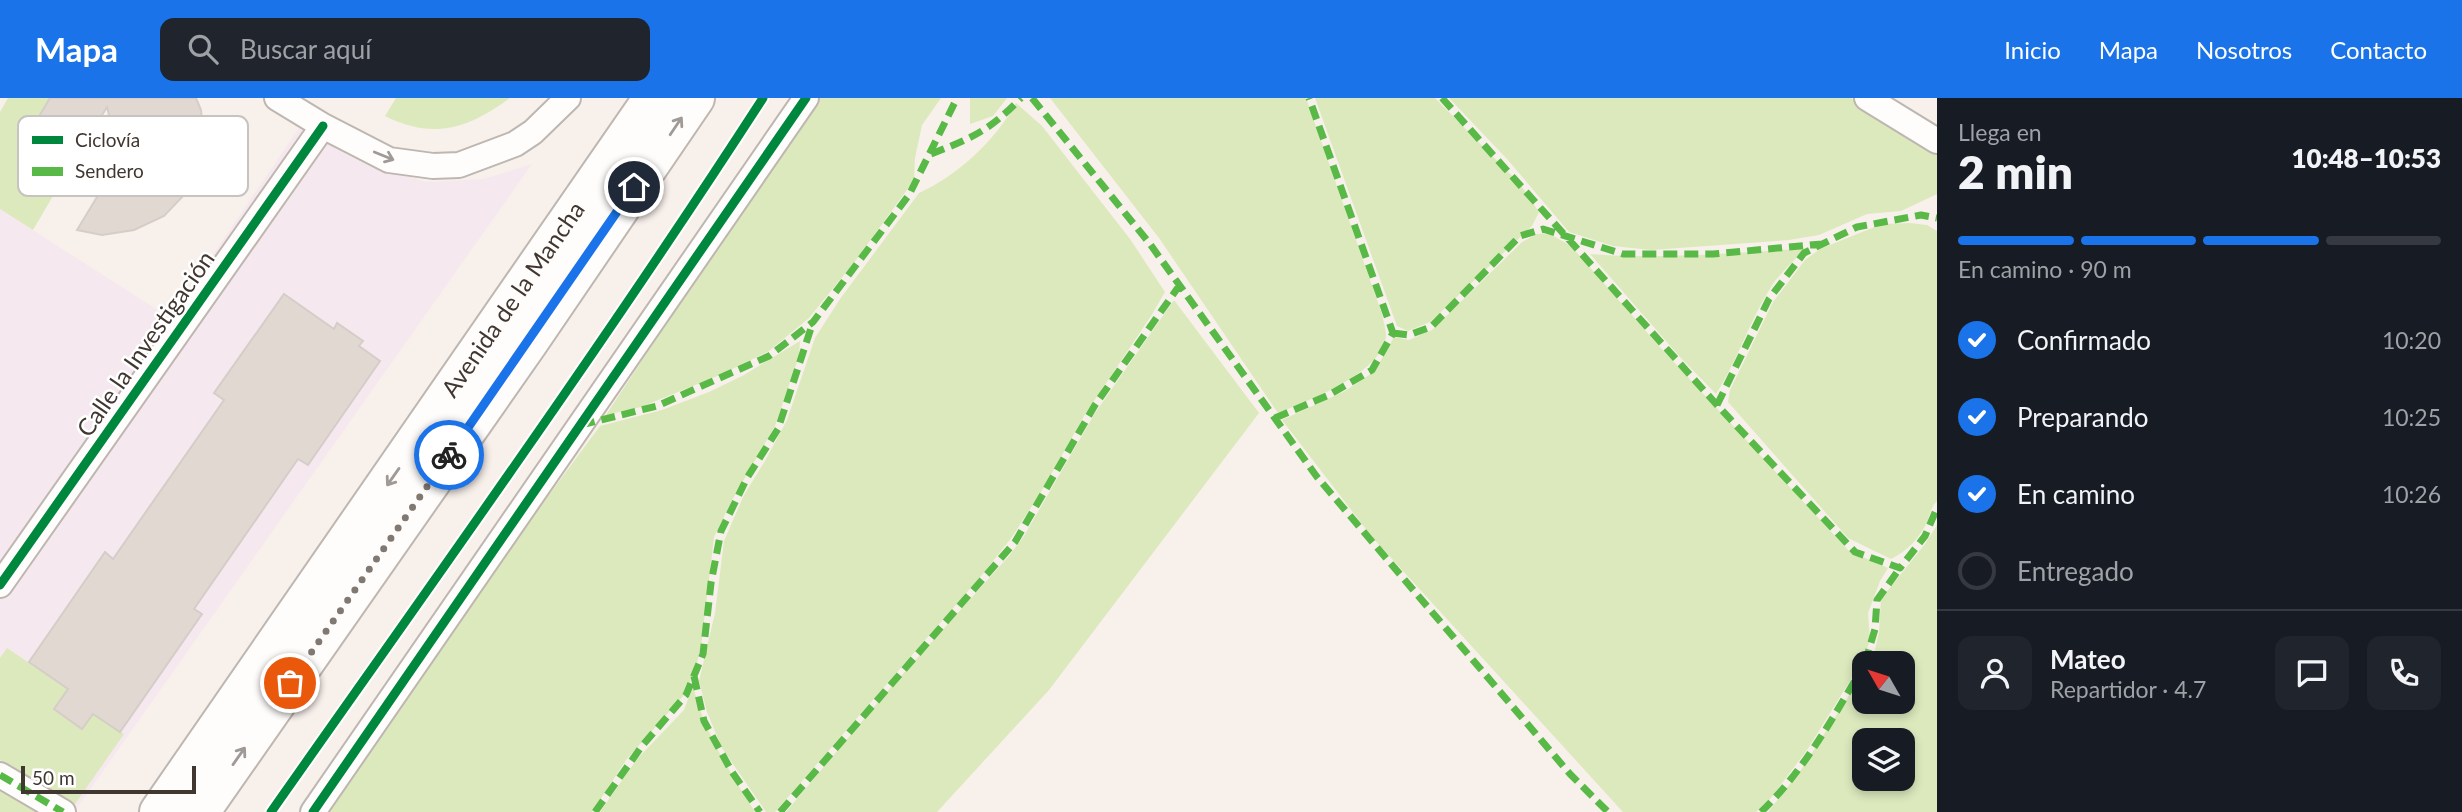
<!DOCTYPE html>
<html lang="es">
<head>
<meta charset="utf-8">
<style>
	body { margin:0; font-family:Lato,sans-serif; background:#20242c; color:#f1f3f6; height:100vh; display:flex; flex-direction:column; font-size:26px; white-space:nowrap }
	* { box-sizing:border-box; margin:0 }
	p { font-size:23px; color:#9ea1a6 }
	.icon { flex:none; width:38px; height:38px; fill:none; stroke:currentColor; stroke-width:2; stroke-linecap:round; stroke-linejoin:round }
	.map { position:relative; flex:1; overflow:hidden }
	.details { display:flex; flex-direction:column; background:#171b24; width:525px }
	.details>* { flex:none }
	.needle { width:46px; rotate:309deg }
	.fabs { position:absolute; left:1852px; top:553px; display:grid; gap:14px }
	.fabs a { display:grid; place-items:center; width:63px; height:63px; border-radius:14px; background:#171b24; box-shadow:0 4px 10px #0003; font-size:35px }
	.scale { position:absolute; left:21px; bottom:18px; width:175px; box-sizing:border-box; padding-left:7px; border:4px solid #413731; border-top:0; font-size:19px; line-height:24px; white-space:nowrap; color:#413731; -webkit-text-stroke:5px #fff; paint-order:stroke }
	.pin { position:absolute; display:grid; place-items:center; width:60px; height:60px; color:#fff; margin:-30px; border:4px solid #fff; border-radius:50%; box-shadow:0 2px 7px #0007 }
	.courier { position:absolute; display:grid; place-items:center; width:70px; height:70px; margin:-35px; border:5px solid #1a73e8; border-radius:50%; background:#fff; color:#222; box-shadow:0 2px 9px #0007 }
	.overview em { font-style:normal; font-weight:800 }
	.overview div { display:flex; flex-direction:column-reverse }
	.overview { display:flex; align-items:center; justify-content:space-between; height:119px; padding:0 21px }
	h1 { font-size:46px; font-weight:800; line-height:52px }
	.bar { display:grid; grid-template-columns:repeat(4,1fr); gap:10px 7px; align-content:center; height:84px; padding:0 21px }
	.bar i { height:9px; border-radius:5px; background:#363941 }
	.bar .on { background:#1a73e8 }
	.bar p { grid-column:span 4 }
	.line { display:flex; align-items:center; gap:18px; padding:0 21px; border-top:2px solid #363941 }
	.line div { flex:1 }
	.round { display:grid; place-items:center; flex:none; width:74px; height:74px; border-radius:14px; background:#20242c }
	ol { padding:0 21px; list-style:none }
	li { display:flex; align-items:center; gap:21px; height:77px }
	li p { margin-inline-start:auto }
	li .icon { padding:7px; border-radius:50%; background:#1a73e8; color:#fff; stroke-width:4 }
	li:last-child { color:#9ea1a6 }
	li i { width:38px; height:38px; border:4px solid #363941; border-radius:50% }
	header { display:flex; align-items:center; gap:42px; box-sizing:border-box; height:98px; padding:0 35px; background:#1a73e8; color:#fff }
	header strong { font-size:33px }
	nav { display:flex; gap:38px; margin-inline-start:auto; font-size:24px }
	.search { width:490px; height:63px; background:#20242c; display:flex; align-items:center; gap:18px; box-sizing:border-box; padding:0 24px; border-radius:14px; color:#9ea1a6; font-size:26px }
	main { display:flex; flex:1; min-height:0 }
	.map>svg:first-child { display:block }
</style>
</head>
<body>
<header>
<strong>Mapa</strong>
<div class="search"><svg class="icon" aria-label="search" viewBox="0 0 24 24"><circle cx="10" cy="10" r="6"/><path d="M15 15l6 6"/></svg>Buscar aquí</div>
<nav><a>Inicio</a><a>Mapa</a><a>Nosotros</a><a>Contacto</a></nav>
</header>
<main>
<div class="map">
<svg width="1937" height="714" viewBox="0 0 1937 714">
	<rect width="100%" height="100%" fill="#f8f0eb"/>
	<path fill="#f6e8ef" d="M299,30L359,63L426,84L484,81L532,66L74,714H0V111L170,220Z"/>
	<path fill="#dce9bd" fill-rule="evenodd" d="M8,0H50L18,53L63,81L33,132L0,111V14Z
		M396,0H510C468,31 433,42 385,18Z
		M815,0H941L922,27L915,60L914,82L856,162L809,220L769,253L720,277L641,309L606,317Z
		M970,0H1007L993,18L970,26Z
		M1050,0H1306L1382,216C1383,222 1386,231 1386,238C1383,275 1307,303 1278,315L1159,140Z
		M1315,0H1435L1520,86L1539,114L1532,128L1430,224L1408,233L1397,228Z
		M1449,0H1851L1929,48L1937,55V96L1901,113L1867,116L1819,137L1789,142L1651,152L1613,148L1569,134L1507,61Z
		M1016,5L1042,28L1130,141L1165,194L1151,218L1084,318L1041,394L1012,439L981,478L775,714H766L722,650L707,614L699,583L715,515L724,443L744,397L765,363L787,322L815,240L840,201L919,95C957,78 996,42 1016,5Z
		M1910,125L1927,127L1937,133V403C1931,409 1930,416 1927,424C1919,441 1907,453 1891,461L1848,440L1728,304L1730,292L1773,204L1805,162L1820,151L1882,126Z
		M1548,135L1571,148L1659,248L1849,453L1888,470L1880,483L1868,515L1870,542L1863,562L1807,652L1770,701L1756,714H1623L1372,439L1282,322L1345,293L1375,273L1394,239L1409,242L1432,232L1522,144L1537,136Z
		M1805,151C1795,161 1784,172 1775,183C1751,218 1739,260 1716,296L1680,259L1590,156C1664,162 1732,154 1805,151Z
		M1174,202L1259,315L1049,592L937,714H786L884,597L1009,458L1024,438L1095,315Z
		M800,243L799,258L775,328L732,402L714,439L701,549L695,573L684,597L626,662L592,714H326L500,463L600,328L662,312L709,294L744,277Z
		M1937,427V714H1768L1801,672L1864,574V604H1902V565H1869L1874,556L1879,534L1881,501L1925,446ZM1864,642H1902V681H1864Z
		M7,550L68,591L54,611L82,631L93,615L124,636L73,709L0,662V560Z
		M693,588C704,634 730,674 755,714H600L637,661L684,612Z
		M0,691L37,714H0Z"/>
	<path fill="#e1d8d2" stroke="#d5cdc8" stroke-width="2" d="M50,0H196L201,12L204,46L196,77L187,94L164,118L134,132L102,137L77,132L120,61L107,9L63,81L18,54Z
		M284,196L334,231L337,225L363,243L359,248L380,263L308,367L298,361L194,511L202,516L120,634L93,616L82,631L54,611L68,591L29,564L105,454L113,461L224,302L214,295Z"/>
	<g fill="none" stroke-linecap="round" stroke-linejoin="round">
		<g stroke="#beb6b0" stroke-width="28">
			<path id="street" d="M277,0L323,28L389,62L433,68L459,67L515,46L533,34L568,0
				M1867,0L1937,43
				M0,487L323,28
				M0,677L63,714
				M313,714L806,0"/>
		</g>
		<g stroke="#beb6b0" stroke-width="42">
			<g id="primary">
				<path id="s1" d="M159,714L653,0"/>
				<path d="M200,714L528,245L695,0"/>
			</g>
		</g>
		<use href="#street" stroke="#fefdfc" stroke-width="24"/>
		<use href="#primary" stroke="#fefdfc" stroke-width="38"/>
		<path stroke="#58b947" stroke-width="7" stroke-dasharray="14 7" stroke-linecap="butt" d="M1032,0L1150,146L1317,379L1570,676L1608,714
			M1442,0L1717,307L1855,454L1900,470L1925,438L1937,410
			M931,56C972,40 989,33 1021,0
			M1393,235L1409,237L1431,229L1520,138L1543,131L1623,156H1713L1822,146
			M1717,307L1769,201L1804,155L1857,129L1921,117L1937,120
			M1275,320L1329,297L1372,272L1393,235L1309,0
			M581,327L657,308L769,258L813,224L909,97L957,0
			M1865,565L1875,531L1877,502L1900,470
			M694,578L704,623L732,674L760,714
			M0,677L63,714
			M595,714L642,648L686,597L703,556L711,485L721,433L747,380L778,331L813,224
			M780,714L1015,444L1095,307L1179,188
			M1761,714C1804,673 1834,618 1864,567"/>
		<g stroke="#fff" stroke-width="13">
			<path id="cycleway" d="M0,487L323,28
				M271,714C437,478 606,243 763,0
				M313,714L806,0"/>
		</g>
		<use href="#cycleway" stroke="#00873e" stroke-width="9"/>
	</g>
	<defs><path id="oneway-shaft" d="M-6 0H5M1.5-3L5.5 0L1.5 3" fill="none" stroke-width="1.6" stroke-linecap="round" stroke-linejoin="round" transform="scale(1.75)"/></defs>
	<g stroke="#a09a96">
		<use href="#oneway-shaft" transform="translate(676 28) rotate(-56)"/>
		<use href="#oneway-shaft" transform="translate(384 58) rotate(22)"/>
		<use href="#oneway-shaft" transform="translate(393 379) rotate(125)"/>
		<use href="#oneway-shaft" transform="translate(239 658) rotate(-55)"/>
	</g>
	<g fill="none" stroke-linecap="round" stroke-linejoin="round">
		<path stroke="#817872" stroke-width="7" stroke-dasharray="0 12.6" d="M290,585L449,357"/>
		<path stroke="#1a73e8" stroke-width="9" d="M449,357L634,89"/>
	</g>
	<g text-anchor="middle" stroke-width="5" stroke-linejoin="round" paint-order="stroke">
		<g font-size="24" fill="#413731" stroke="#fff">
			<text dy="8" stroke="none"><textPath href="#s1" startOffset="623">Avenida de la Mancha</textPath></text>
			<text transform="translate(146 246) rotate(-55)" y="8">Calle la Investigación</text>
		</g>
	</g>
	<rect x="18" y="18" width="230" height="80" rx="10" fill="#fff" stroke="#c6c3c1" stroke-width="2"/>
	<rect x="32" y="38" width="31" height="8" fill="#00873e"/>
	<rect x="32" y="69" width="31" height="9" fill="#58b947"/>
	<g font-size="19" fill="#413731">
		<text x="75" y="49">Ciclovía</text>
		<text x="75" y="80">Sendero</text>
	</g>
</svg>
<div class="fabs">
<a><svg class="needle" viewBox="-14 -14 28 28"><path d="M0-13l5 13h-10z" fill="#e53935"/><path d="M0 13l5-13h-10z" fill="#9ea1a6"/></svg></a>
<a><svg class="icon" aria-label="layers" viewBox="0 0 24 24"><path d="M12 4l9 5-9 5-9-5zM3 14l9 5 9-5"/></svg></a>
</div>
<div class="scale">50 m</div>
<div class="pin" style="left:290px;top:585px;background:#ea580c"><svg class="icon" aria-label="bag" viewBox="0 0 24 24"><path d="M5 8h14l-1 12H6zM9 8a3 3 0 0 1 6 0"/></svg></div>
<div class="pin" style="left:634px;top:89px;background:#1f2937"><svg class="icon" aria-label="home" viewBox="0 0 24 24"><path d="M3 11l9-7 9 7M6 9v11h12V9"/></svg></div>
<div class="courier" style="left:449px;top:357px"><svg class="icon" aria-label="bike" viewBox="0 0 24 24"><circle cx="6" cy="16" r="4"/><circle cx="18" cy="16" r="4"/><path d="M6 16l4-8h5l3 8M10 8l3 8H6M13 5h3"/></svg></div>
</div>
<section class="details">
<div class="overview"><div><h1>2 min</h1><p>Llega en</p></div><em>10:48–10:53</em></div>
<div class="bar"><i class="on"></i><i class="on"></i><i class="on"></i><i></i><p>En camino · 90 m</p></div>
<ol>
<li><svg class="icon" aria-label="check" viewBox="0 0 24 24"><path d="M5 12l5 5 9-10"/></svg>Confirmado<p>10:20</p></li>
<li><svg class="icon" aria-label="check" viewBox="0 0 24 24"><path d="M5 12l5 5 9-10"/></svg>Preparando<p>10:25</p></li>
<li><svg class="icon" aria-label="check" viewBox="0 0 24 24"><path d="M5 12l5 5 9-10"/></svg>En camino<p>10:26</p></li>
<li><i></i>Entregado</li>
</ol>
<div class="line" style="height:126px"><a class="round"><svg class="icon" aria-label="person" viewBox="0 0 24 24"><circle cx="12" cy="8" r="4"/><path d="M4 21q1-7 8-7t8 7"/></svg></a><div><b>Mateo</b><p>Repartidor · 4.7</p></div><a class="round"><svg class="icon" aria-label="chat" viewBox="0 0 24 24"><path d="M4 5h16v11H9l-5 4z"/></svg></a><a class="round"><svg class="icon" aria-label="phone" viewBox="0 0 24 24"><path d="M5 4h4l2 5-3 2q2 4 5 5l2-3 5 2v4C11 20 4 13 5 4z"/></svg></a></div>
</section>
</main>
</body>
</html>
